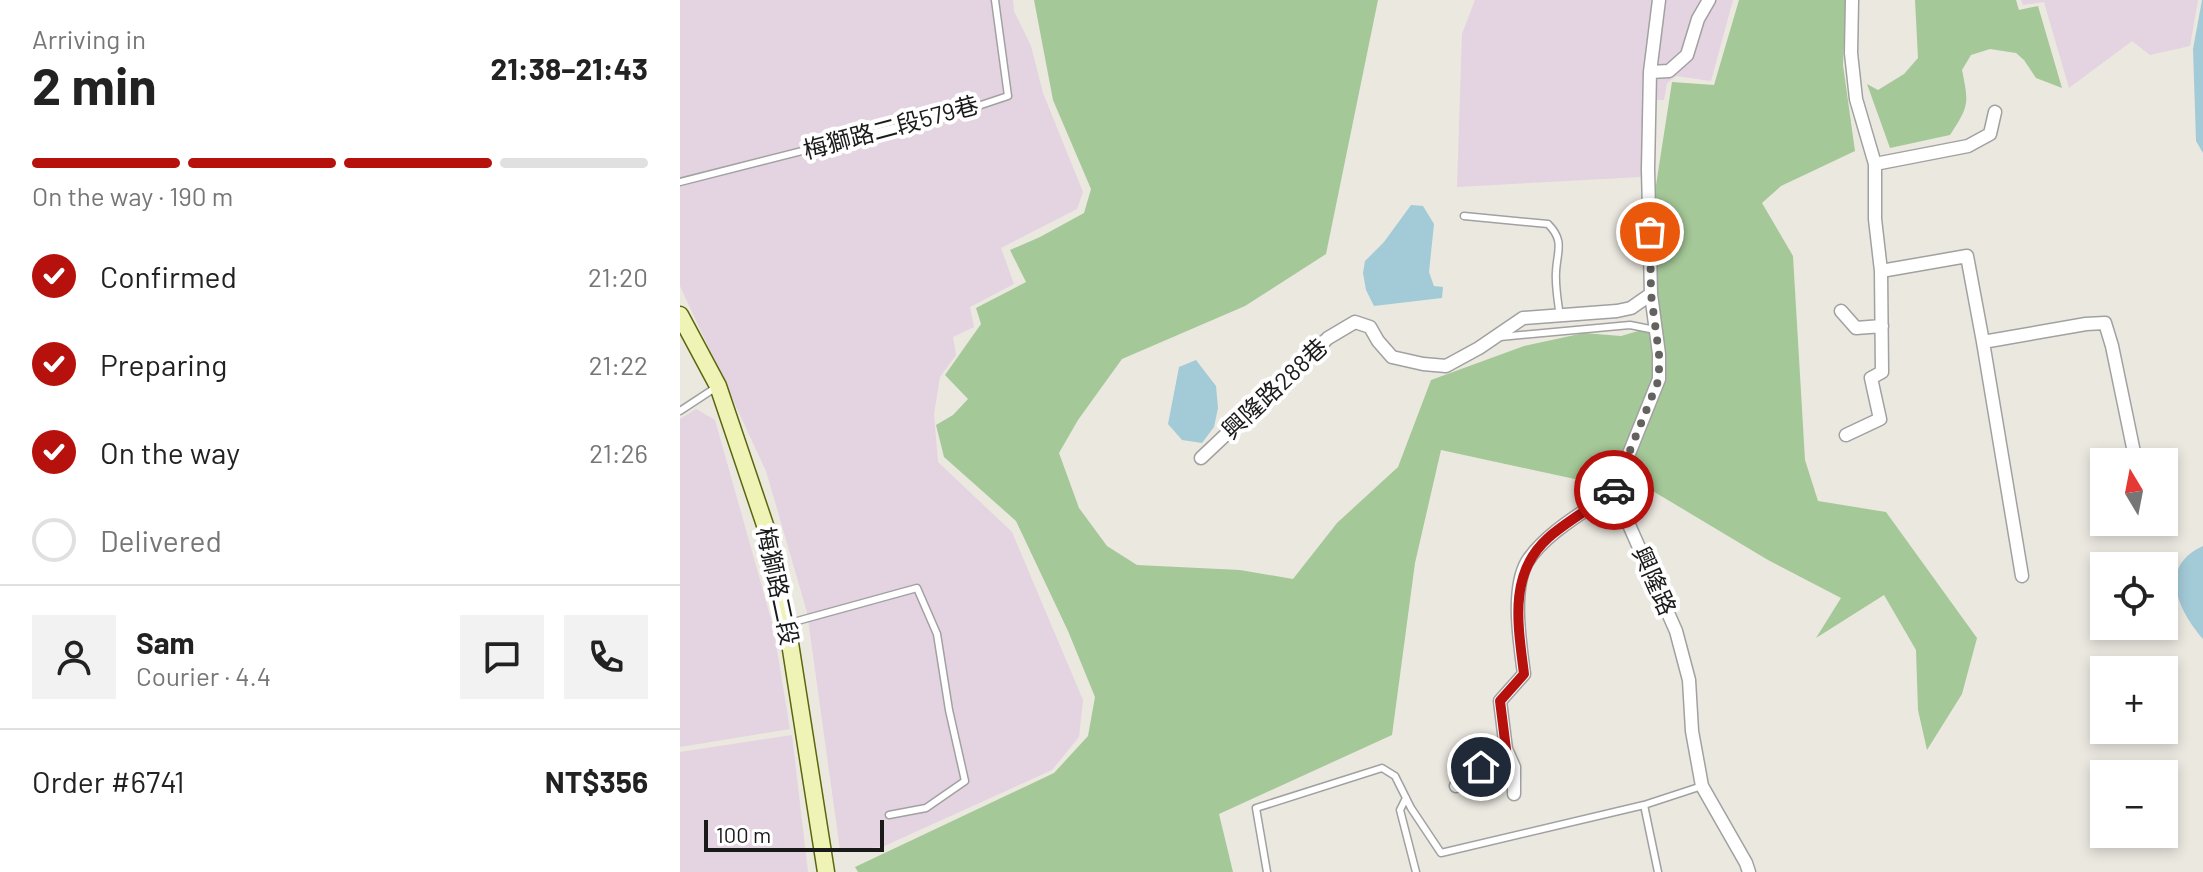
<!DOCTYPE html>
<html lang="en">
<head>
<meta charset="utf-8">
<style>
	body { margin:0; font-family:Barlow,"Noto Sans TC",sans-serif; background:#f2f2f2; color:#222; height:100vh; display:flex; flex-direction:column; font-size:30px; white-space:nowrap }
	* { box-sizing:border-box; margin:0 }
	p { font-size:26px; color:#767676 }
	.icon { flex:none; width:44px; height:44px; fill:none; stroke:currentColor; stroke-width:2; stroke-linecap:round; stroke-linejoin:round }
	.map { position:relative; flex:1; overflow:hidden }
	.side { display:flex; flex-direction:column; background:#fff; width:680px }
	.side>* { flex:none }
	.needle { width:52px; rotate:350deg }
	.buttons { position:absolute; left:1410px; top:448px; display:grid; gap:16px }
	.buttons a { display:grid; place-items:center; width:88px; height:88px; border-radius:0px; background:#fff; box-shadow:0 4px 12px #0003; font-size:40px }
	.scale { position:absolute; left:24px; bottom:20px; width:180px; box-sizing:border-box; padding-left:8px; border:4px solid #1a1a1a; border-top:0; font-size:22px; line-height:28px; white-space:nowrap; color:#1a1a1a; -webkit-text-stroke:6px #fff; paint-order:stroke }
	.pin { position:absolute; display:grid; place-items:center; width:68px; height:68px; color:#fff; margin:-34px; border:4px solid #fff; border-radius:50%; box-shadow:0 2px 8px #0007 }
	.courier { position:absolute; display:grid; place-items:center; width:80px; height:80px; margin:-40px; border:6px solid #b7110e; border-radius:50%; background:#fff; color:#222; box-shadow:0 2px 10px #0007 }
	.overview em { font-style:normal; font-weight:700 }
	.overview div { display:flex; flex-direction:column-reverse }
	.overview { display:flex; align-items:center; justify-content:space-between; height:136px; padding:0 32px }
	h1 { font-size:52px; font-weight:700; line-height:60px }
	.bar { display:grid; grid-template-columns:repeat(4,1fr); gap:12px 8px; align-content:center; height:96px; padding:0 32px }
	.bar i { height:10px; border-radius:6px; background:#e0e0e0 }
	.bar .selected { background:#b7110e }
	.bar p { grid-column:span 4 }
	.line { display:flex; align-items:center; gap:20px; padding:0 32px; border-top:2px solid #e0e0e0 }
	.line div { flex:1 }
	.round { display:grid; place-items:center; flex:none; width:84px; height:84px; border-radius:0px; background:#f2f2f2 }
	ol { padding:0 32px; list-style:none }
	li { display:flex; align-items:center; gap:24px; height:88px }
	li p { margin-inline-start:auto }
	li .icon { padding:8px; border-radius:50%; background:#b7110e; color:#fff; stroke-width:4 }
	li:last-child { color:#767676 }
	li i { width:44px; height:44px; border:4px solid #e0e0e0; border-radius:50% }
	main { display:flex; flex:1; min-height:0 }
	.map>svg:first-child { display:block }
</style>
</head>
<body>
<main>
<section class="side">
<div class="overview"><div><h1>2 min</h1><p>Arriving in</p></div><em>21:38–21:43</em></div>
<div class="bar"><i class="selected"></i><i class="selected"></i><i class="selected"></i><i></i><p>On the way · 190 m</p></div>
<ol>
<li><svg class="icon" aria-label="check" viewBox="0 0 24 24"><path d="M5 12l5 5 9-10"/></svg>Confirmed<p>21:20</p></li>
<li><svg class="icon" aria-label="check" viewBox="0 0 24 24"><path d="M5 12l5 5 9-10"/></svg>Preparing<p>21:22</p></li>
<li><svg class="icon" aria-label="check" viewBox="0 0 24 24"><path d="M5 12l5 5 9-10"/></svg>On the way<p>21:26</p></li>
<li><i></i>Delivered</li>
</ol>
<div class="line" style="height:144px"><a class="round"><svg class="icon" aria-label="person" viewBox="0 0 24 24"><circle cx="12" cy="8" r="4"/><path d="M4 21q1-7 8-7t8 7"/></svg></a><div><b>Sam</b><p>Courier · 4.4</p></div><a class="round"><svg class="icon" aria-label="chat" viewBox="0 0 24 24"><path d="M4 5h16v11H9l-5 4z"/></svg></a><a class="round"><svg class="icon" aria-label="phone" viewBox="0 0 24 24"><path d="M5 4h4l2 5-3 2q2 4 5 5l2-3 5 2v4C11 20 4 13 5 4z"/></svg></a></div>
<div class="line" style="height:104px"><div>Order #6741</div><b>NT$356</b></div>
</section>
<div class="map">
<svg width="1523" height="872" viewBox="0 0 1523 872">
	<rect width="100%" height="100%" fill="#ebe8e0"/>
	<path fill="#e4d3e1" d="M0,0H333L334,11L351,46L363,93L403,192L397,209L321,248L334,284L290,307L294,327L273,337L276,355L260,377L254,414L258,462L332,532L403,700L399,737L372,770L202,847L160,850L127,612L86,471L0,286Z
		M795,0H972L963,71L961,177L777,187L782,34Z
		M986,0H1053L1031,81L996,76L987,83L984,100H975L977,65Z
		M1341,0H1518L1510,46L1470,55L1452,41L1389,88L1364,2L1343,5Z
		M16,409L35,420L93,626L110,729L0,747V419Z
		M112,735L128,872H0V752Z"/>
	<path fill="#a5c898" d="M354,0H698L646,254L565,306L442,359L398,420L379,453L399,508L427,546L457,565L560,570L613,579L657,523L718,467L751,380L844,346L904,333L941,336L979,325L974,198L992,82L1034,85L1059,0H1166L1163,65L1175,151L1101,186L1082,203L1113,256L1125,460L1138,501L1206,512L1297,638L1282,694L1247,750L1238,710L1236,650L1204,595L1136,638L1161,598L1088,560L936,469L904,481L761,450L735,563L712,735L539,814L553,872H178L175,867L374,773L408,736L415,697L388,631L336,521L264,457L256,425L273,415L288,399L265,375L301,324L296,308L346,282L330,250L360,237L404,213L411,189L373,100Z
		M1235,0H1336L1339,10L1358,6L1382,88L1356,78L1344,60L1336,53L1310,49L1291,55L1282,70C1289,104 1289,106 1270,135L1210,148L1187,84L1198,90L1224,74L1238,58Z"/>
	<path fill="#a3cad7" d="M1522,0H1523V153L1516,141L1513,49Z
		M731,205L743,206L754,224L749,272L754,286L763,287L762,298L694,306L686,290L683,273L685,261L704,242Z
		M516,360L536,386L538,408L534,427L522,443L502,440L488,424L499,367Z
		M1523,546V639C1498,610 1477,567 1523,546Z"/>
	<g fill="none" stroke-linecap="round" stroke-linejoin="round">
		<g stroke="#a1a1a1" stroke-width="9">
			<path id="lane" d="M0,182L292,108L328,96L315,0
				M784,216L868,224C885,241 877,251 876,272C875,286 878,302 880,317
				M820,337L950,325L975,330
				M0,411L38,386
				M110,623L237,588L257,634L269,710L285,781L246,808L209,815
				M726,798L720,810L736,872
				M964,805L978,872
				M587,872L576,808L702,768L715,776L731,808L761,853L964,805L1022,786"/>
		</g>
		<g stroke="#a1a1a1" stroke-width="15">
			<path id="street" d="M979,0L970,72L968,169L971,294L979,354V379L934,491L996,631L1009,680L1012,731L1022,786L1066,863L1069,872
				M1172,0L1171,53L1176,99L1195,164V219L1201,271
				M970,72L989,71L1007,55L1018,19L1029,0
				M1195,164L1288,146L1310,134L1315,112
				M1161,311L1176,328L1202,326
				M1303,342L1406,324L1425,323L1432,346L1456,462
				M1166,435L1200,419L1191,378L1202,372L1201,271L1287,256L1303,342L1342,576
				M521,458L648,338L675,322L690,327L698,341L712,357L743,364L766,366L799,348L843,318L937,311L951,308L971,294
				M776,786L826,749
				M834,794V767L826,749L820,701L844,674C840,643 831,590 847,562C865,533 907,510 934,491"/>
		</g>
		<g stroke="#5b670c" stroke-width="19">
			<path id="secondary" d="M0,315L38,386L88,534L107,624L146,872"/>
		</g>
		<use href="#lane" stroke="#fff" stroke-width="6"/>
		<use href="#street" stroke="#fff" stroke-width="12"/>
		<use href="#secondary" stroke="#eff4b6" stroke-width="16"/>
	</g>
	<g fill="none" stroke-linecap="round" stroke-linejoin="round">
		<path stroke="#63625f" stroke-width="8" stroke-dasharray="0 14.4" d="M934,490L979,379V354L971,294L970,232"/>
		<path stroke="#b7110e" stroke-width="10" d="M801,767L826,749L820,701L844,674C838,625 828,574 868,538C888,520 914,507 934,490"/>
	</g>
	<g text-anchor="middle" stroke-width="8" stroke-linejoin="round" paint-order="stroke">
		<g font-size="24" fill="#1a1a1a" stroke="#fff">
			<text transform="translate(211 128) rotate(-15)" y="8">梅獅路二段579巷</text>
			<text transform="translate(595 389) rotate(-43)" y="8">興隆路288巷</text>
			<text transform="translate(974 581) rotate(66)" y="8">興隆路</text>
			<text transform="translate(97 586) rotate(78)" y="8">梅獅路二段</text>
		</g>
	</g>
</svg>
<div class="buttons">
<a><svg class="needle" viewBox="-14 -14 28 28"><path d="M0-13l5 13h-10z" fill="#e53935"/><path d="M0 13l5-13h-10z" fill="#767676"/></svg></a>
<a><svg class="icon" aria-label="locate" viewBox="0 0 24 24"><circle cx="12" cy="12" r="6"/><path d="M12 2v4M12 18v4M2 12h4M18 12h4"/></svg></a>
<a>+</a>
<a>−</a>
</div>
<div class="scale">100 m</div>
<div class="pin" style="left:970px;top:232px;background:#ea580c"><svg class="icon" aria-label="bag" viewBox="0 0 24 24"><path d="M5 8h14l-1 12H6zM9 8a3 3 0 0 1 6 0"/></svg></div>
<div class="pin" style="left:801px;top:767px;background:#1f2937"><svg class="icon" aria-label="home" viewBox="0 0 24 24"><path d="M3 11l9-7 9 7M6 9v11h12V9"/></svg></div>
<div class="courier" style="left:934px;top:490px"><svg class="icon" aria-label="car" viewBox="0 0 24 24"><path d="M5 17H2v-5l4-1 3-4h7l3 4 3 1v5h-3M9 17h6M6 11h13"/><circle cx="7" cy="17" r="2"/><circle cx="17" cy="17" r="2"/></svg></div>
</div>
</main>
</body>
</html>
